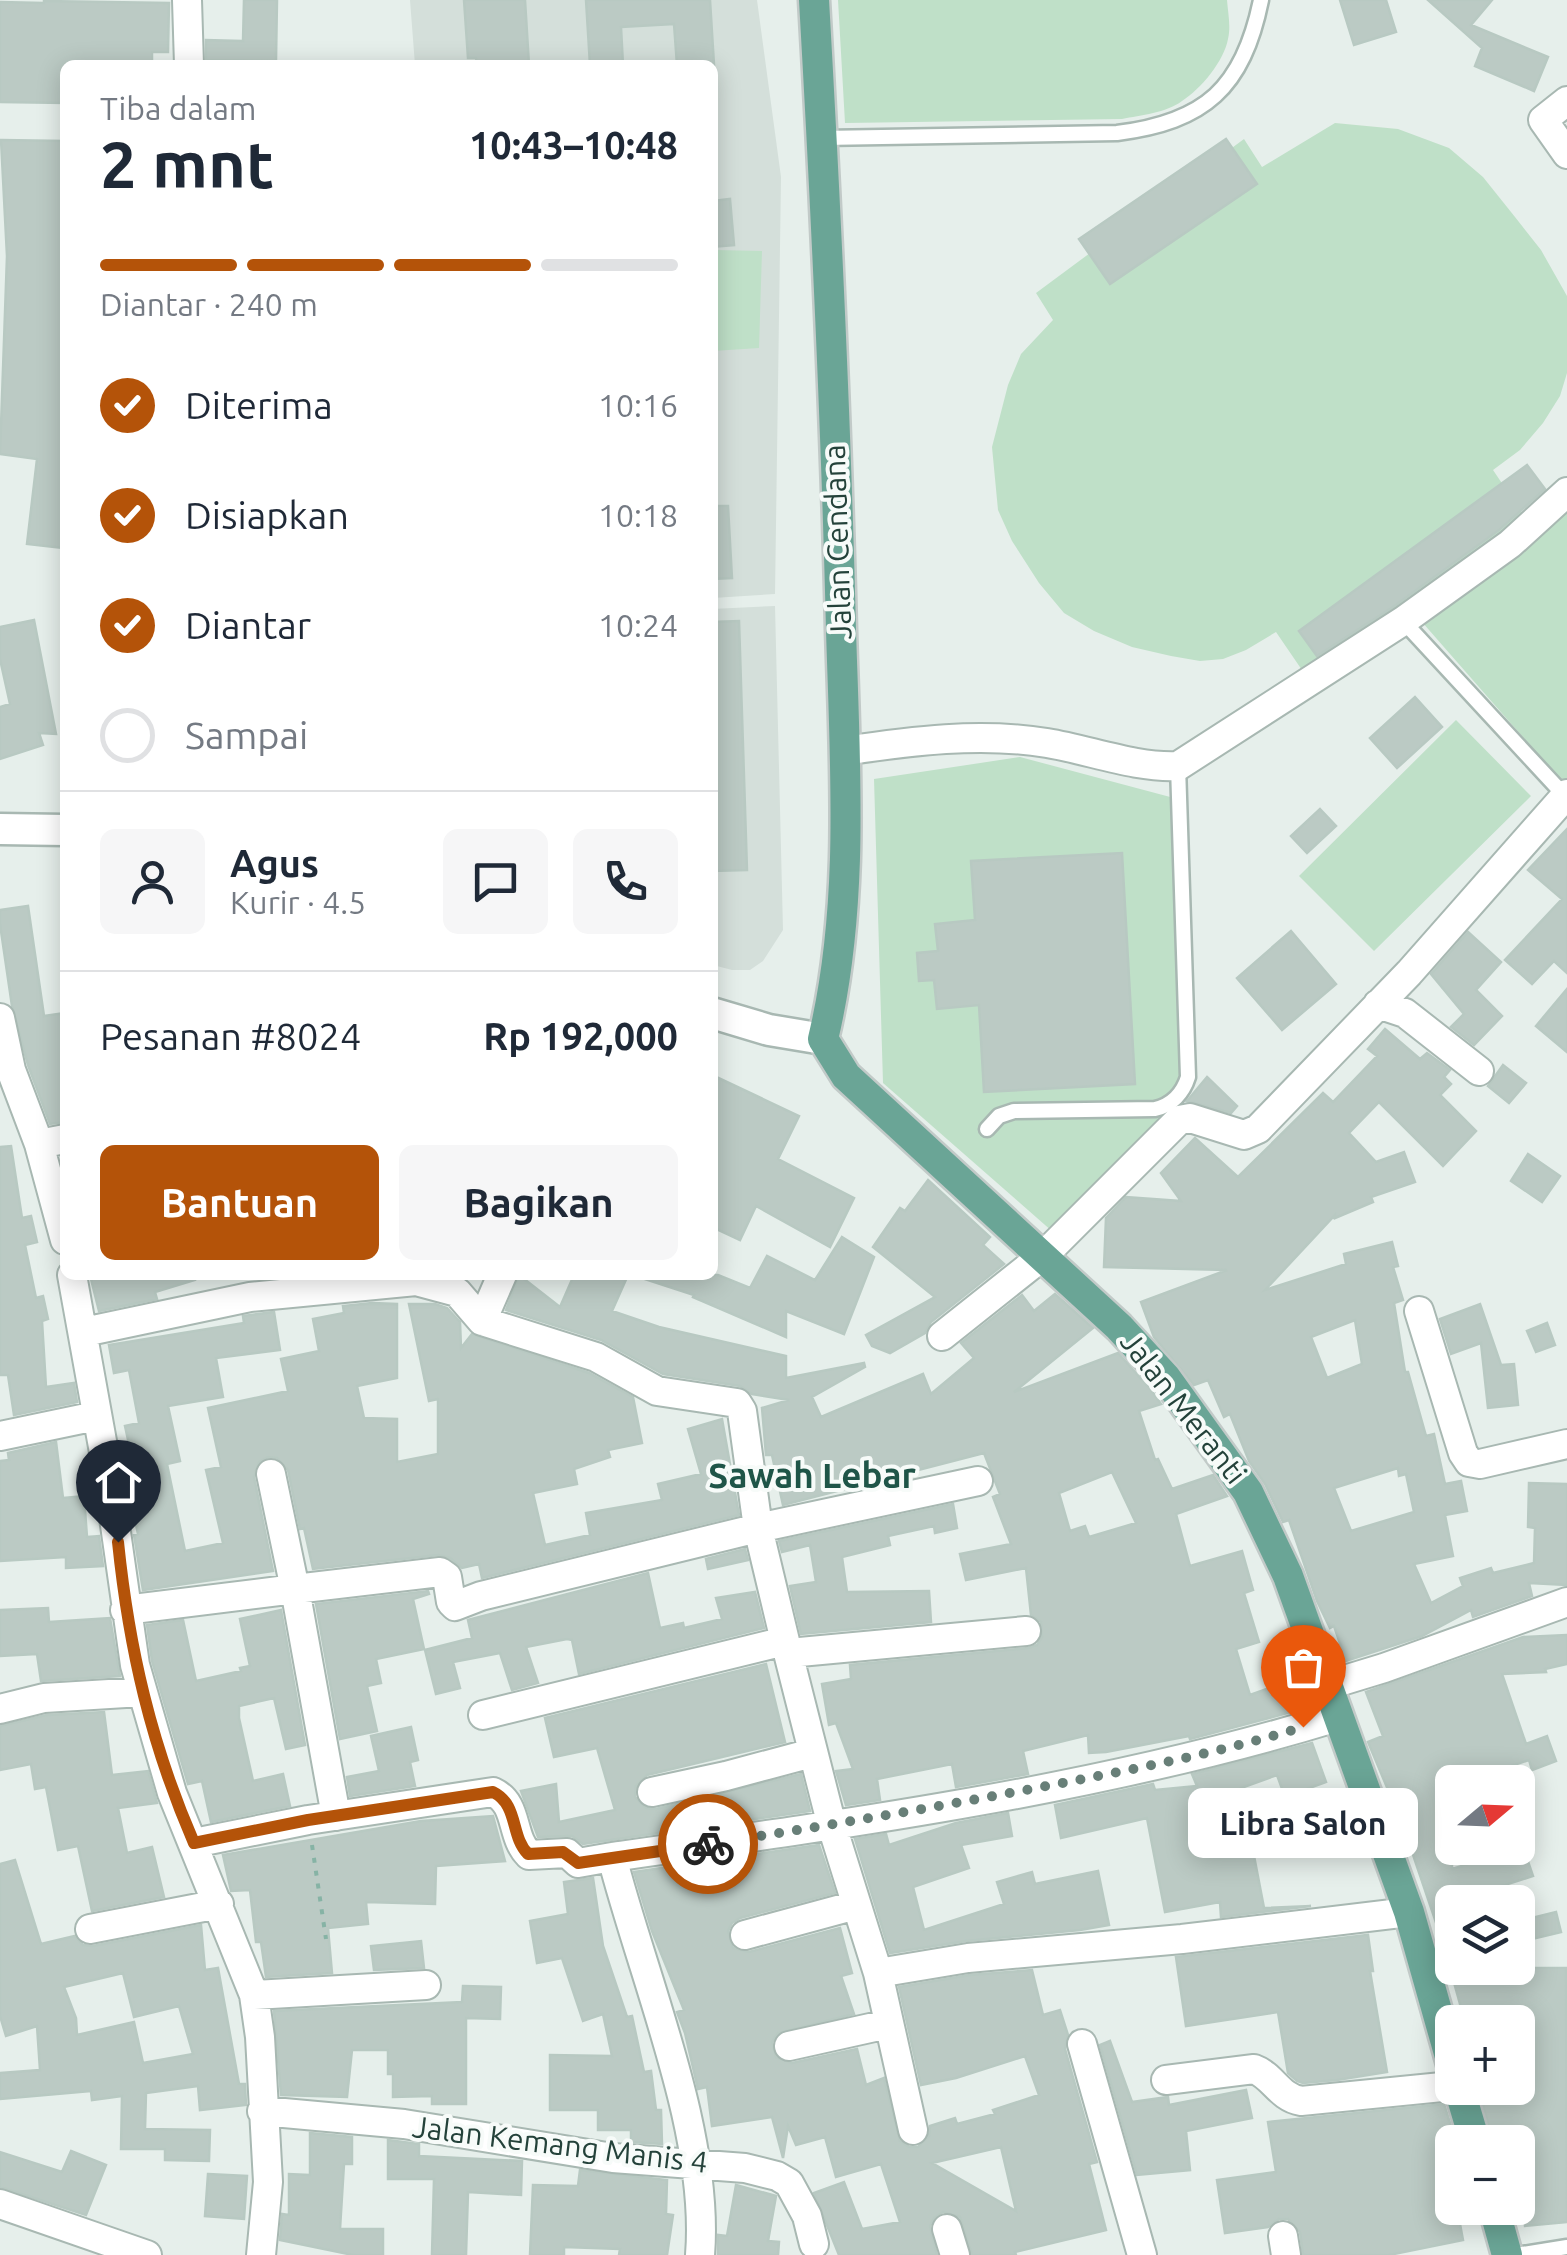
<!DOCTYPE html>
<html lang="id">
<head>
<meta charset="utf-8">
<style>
	body { margin:0; font-family:Ubuntu,sans-serif; background:#f6f6f7; color:#1f2937; height:100vh; display:flex; flex-direction:column; font-size:38px; white-space:nowrap }
	* { box-sizing:border-box; margin:0 }
	p { font-size:32px; color:#747a83 }
	.icon { flex:none; width:55px; height:55px; fill:none; stroke:currentColor; stroke-width:2; stroke-linecap:round; stroke-linejoin:round }
	.map { position:relative; flex:1; overflow:hidden }
	.sheet { position:absolute; left:60px; top:60px; width:658px; height:1220px; display:flex; flex-direction:column; background:#fff; border-radius:15px; box-shadow:0 5px 25px #0003 }
	.sheet>* { flex:none }
	.needle { width:65px; rotate:71deg }
	.controls { position:absolute; left:1435px; top:1765px; display:grid; gap:20px }
	.controls a { display:grid; place-items:center; width:100px; height:100px; border-radius:15px; background:#fff; box-shadow:0 5px 25px #0003; font-size:50px }
	.pin { position:absolute; display:grid; place-items:center; width:85px; height:85px; color:#fff; margin:-102px -42px; border-radius:50% 50% 50% 0; rotate:-45deg; box-shadow:0 0 10px #0007 }
	.pin .icon { rotate:45deg }
	.courier { position:absolute; display:grid; place-items:center; width:100px; height:100px; margin:-50px; border:8px solid #b45309; border-radius:50%; background:#fff; color:#222; box-shadow:0 2px 12px #0007 }
	.bubble { position:absolute; height:70px; border-radius:15px; background:#fff; box-shadow:0 5px 25px #0003; font-size:32px; font-weight:700; line-height:70px; text-align:center }
	.head em { font-style:normal; font-weight:700 }
	.head div { display:flex; flex-direction:column-reverse }
	.head { display:flex; align-items:center; justify-content:space-between; height:170px; padding:0 40px }
	h1 { font-size:65px; font-weight:700; line-height:75px }
	.bar { display:grid; grid-template-columns:repeat(4,1fr); gap:15px 10px; align-content:center; height:120px; padding:0 40px }
	.bar i { height:12px; border-radius:8px; background:#e0e1e3 }
	.bar .current { background:#b45309 }
	.bar p { grid-column:span 4 }
	.line { display:flex; align-items:center; gap:25px; padding:0 40px; border-top:2px solid #e0e1e3 }
	.line div { flex:1 }
	.round { display:grid; place-items:center; flex:none; width:105px; height:105px; border-radius:15px; background:#f6f6f7 }
	ol { padding:0 40px; list-style:none }
	li { display:flex; align-items:center; gap:30px; height:110px }
	li p { margin-inline-start:auto }
	li .icon { padding:10px; border-radius:50%; background:#b45309; color:#fff; stroke-width:4 }
	li:last-child { color:#747a83 }
	li i { width:55px; height:55px; border:5px solid #e0e1e3; border-radius:50% }
	.button { display:flex; gap:20px; margin-top:auto; padding:20px 40px }
	.button a { flex:1; height:115px; border-radius:15px; background:#b45309; color:#fff; font-size:40px; font-weight:700; line-height:115px; text-align:center }
	.button a+a { background:#f6f6f7; color:#1f2937 }
	.map>svg:first-child { display:block }
</style>
</head>
<body>
<div class="map">
<svg width="1567" height="2255" viewBox="0 0 1567 2255">
	<rect width="100%" height="100%" fill="#e6efeb"/>
	<path fill="#d4dfda" d="M410,0H757L781,177L775,594L713,598L712,65H415Z
		M775,606L783,930L763,961L750,970H732L713,965L712,609Z"/>
	<path fill="#bfe0c8" d="M838,0H1227C1228,13 1231,27 1228,39C1224,61 1201,89 1182,101C1166,113 1141,115 1122,119L845,123Z
		M1335,123L1398,129L1449,148L1483,177L1515,217L1541,250L1567,296V373L1560,396L1543,423L1520,450L1493,470L1524,516L1304,673L1276,632L1246,650L1223,659L1200,661L1171,656L1132,647L1094,631L1064,613L1039,583L1012,541L998,510L992,447L1008,385L1021,354L1053,320L1036,293L1244,139L1262,167Z
		M714,250L762,251L759,348L713,351Z
		M1567,501V778L1563,783L1422,622Z
		M1456,720L1531,796L1374,951L1299,876Z
		M1020,757L1174,798L1186,1090L1053,1232L883,1083L874,779Z"/>
	<path fill="#bbcac4" stroke="#b8c9c2" stroke-width="2.5" fill-rule="evenodd" d="M244,0H277L276,61L206,60V40L243,41Z
		M464,0H525L529,65H477L476,58H468Z
		M586,0H710L714,65H677L674,24L621,27L623,65H590Z
		M1340,0H1386L1396,32L1354,45Z
		M1428,0H1492L1471,25L1548,57L1534,91L1475,66L1482,48Z
		M44,1L169,3L168,52H152V65H65V103L0,102V2L44,3Z
		M1226,139L1257,184L1110,284L1079,239Z
		M1,140L65,141L64,548L27,544L37,459L0,454L7,256Z
		M730,199L734,245L712,247V201Z
		M1527,465L1545,489L1499,530L1393,607L1317,656L1299,631Z
		M712,506H728L732,578L712,579Z
		M34,620L56,734L39,733L43,745L0,759V707L10,704L0,659V627Z
		M739,621L747,870L712,871V622Z
		M1415,697L1442,727L1397,768L1370,738Z
		M1320,809L1336,826L1307,853L1291,836Z
		M1567,829V973L1554,961L1532,984L1505,960L1562,899L1528,870Z
		M1122,853L1135,1084L984,1092L979,1005L937,1009L934,980L919,981L917,953L938,951L935,924L975,920L971,861Z
		M28,906L44,1016L65,1013V1122L50,1124L28,1065L12,1006L0,924V910Z
		M1291,931L1336,984L1282,1030L1237,978Z
		M1468,932L1501,962L1476,990L1502,1016L1474,1045L1451,1027L1464,1014L1431,974Z
		M1567,989V1052L1536,1026Z
		M1385,1029L1420,1059L1427,1053L1450,1070L1444,1077L1451,1084L1440,1095L1476,1131L1443,1166L1379,1102L1349,1133L1376,1162L1404,1152L1415,1182L1371,1197L1373,1202L1335,1218V1215L1265,1290L1346,1264L1344,1254L1392,1242L1398,1266L1393,1267L1403,1300L1394,1303L1405,1372H1408L1426,1436L1434,1434L1445,1484L1461,1481L1467,1511L1445,1515L1453,1556L1414,1564L1431,1603L1463,1586L1460,1578L1491,1568L1493,1573L1534,1563L1535,1528L1528,1527L1529,1483L1567,1484V1585L1529,1583L1532,1596L1473,1617L1471,1610L1422,1636L1346,1661L1334,1626L1330,1628L1317,1601L1289,1520L1283,1522L1265,1484L1249,1461L1230,1414L1224,1417L1208,1380L1194,1385L1154,1337L1141,1302L1227,1270L1104,1267L1106,1218L1126,1197L1181,1201L1161,1173L1195,1138L1238,1177L1323,1093L1333,1102L1377,1056L1368,1049ZM1355,1320L1362,1364L1327,1378L1311,1337ZM1398,1468L1399,1476L1406,1474L1414,1512L1351,1531L1334,1488Z
		M1503,1065L1526,1083L1509,1103L1488,1086Z
		M712,1075L799,1116L778,1159L854,1198L830,1247L756,1206L740,1240L712,1227Z
		M1207,1077L1237,1106L1231,1113L1187,1101Z
		M11,1146L22,1218L31,1216L37,1242L25,1245L36,1298L43,1296L48,1319L42,1321L46,1387L74,1383L77,1402L14,1415L8,1375H0V1147Z
		M1528,1154L1560,1176L1542,1202L1511,1181Z
		M928,1180L990,1237L983,1245L1004,1264L931,1322L925,1333L890,1353L872,1346L866,1335L935,1297L873,1247L900,1208L905,1211Z
		M842,1237L874,1257L844,1334L786,1311V1337L693,1297L694,1295L645,1279V1275H718L750,1288L767,1256L815,1280Z
		M90,1275H194L195,1280L155,1292L157,1299L99,1311Z
		M519,1275L560,1307L574,1275H628L612,1311L659,1327L786,1356V1378L864,1363L865,1367L812,1397L821,1417L923,1374L931,1394L974,1358L961,1343L1022,1295L1034,1311L1055,1294L1093,1328L1014,1392L1118,1353L1151,1390L1161,1404L1139,1411L1155,1460L1158,1459L1172,1489L1213,1475L1227,1496L1176,1514L1190,1566L1242,1551L1253,1590L1244,1593L1259,1642L1236,1649L1250,1695L1289,1681L1299,1710L1190,1739L1189,1736L1106,1752L1089,1753L1088,1735L1023,1751L1028,1774L956,1787L952,1764L877,1779L880,1800L846,1805L836,1771L853,1769L836,1723L829,1725L822,1684L851,1679L850,1665L1028,1648L1037,1645L1042,1637L1041,1622L1031,1615L1026,1568L966,1580L960,1554L1011,1544L993,1497L1000,1494L984,1453L783,1505L772,1455H766L762,1408L789,1400L752,1394L740,1386L663,1374L601,1340L506,1310ZM1112,1472L1136,1523L1089,1537L1085,1526L1070,1531L1059,1493Z
		M372,1303L397,1304V1378L357,1386L364,1418L397,1419V1462L438,1454V1399L429,1401L409,1304H435L447,1308L460,1322L461,1348L472,1334L589,1373L633,1397L642,1443L608,1450L610,1457L574,1469L577,1484L533,1493L545,1545L590,1535L586,1513L662,1500L658,1484L701,1474L688,1429L722,1419L739,1515L482,1578L479,1564L462,1568L450,1558L438,1555L313,1569L304,1528L300,1529L288,1470L277,1458L268,1457L259,1462L254,1477L273,1571L143,1590L134,1535L138,1534L128,1488L138,1486L125,1426L139,1423L129,1370L114,1373L109,1345L244,1323L243,1316L274,1312L280,1350L216,1358L223,1397L168,1406L180,1461L167,1464L185,1551L223,1543L206,1470L221,1467L208,1408L288,1391L281,1359L319,1351L313,1319L344,1313L343,1306Z
		M1480,1304L1501,1365L1514,1364L1518,1405L1488,1408L1481,1343L1451,1354L1440,1319Z
		M1547,1323L1555,1345L1536,1352L1527,1331Z
		M56,1442L63,1498L84,1496L87,1537L99,1536L103,1566L66,1568V1557L0,1561V1461L9,1460L8,1453Z
		M953,1504L957,1528L935,1533L934,1526L888,1536L890,1545L842,1557L847,1592L929,1591L931,1622L801,1634L790,1586L816,1582L810,1545L782,1552L779,1541Z
		M745,1549L748,1560L708,1569L706,1559Z
		M648,1573L660,1628L683,1623L684,1628L722,1619L716,1598L755,1592L764,1628L579,1674L572,1640L567,1639L526,1647L538,1683L512,1690L500,1653L453,1662L460,1688L436,1694L425,1650L472,1638L468,1620Z
		M428,1591L429,1594L413,1599L424,1649L376,1659L381,1683L367,1686L377,1731L340,1739L316,1604Z
		M48,1608L49,1622L110,1618L120,1676L41,1681L37,1654L0,1656V1610Z
		M281,1610L305,1745L286,1749L274,1698L239,1706V1718L253,1781L283,1774L290,1806L211,1822L202,1781L188,1784L152,1661L147,1625L183,1620L196,1681L241,1671L240,1668L250,1666L240,1619Z
		M1567,1635V1664L1545,1669L1546,1672L1502,1674L1526,1744L1547,1736L1556,1761L1532,1770L1529,1760L1484,1775L1487,1782H1452V1869L1523,1847L1533,1876L1464,1898L1466,1902H1452V1961H1449L1404,1828L1368,1742L1383,1736L1366,1692L1523,1637Z
		M766,1664L785,1742L647,1775L636,1786L635,1797L646,1808L656,1809L801,1774L810,1811L583,1844L572,1836L538,1837L521,1791L556,1784L559,1822L615,1810L597,1748L554,1757L545,1718Z
		M104,1712L112,1775L148,1771L157,1803L118,1808L127,1853L152,1847L164,1897L92,1911L78,1846L58,1850L46,1787L35,1789L31,1764L0,1770V1726L47,1715Z
		M411,1727L418,1760L410,1762L415,1786L350,1796L347,1777L379,1771L371,1736Z
		M1312,1743L1326,1782L1285,1797L1277,1775L1241,1788L1264,1908L1311,1906L1221,1917L1220,1902L1165,1912L1147,1818L1061,1838L1055,1805L1153,1784L1155,1790L1197,1786L1192,1774Z
		M1008,1813L1012,1836L961,1845L969,1868L913,1887L924,1930L1004,1904L997,1882L1032,1872L1035,1884L1098,1871L1109,1925L1080,1930L966,1941L890,1953L855,1839L886,1834L889,1845L956,1823Z
		M493,1816L505,1861L436,1866L435,1904L366,1902L368,1924L328,1928L332,1973L266,1977L261,1942H256L250,1890L231,1891L223,1855L421,1821Z
		M819,1845L835,1893L740,1918L732,1923L728,1931L733,1948L749,1952L840,1928L852,1973L841,1976L854,2014L778,2033L772,2042L776,2057L792,2063L857,2049L866,2085L884,2078L900,2141L909,2147H918L929,2136L930,2126L955,2118L957,2124L995,2114L993,2110L1039,2095L1025,2056L956,2078L921,2085L899,1987L970,1975L1032,1970L1043,2015L1060,2010L1068,2035L1065,2049L1097,2162L1089,2164L1106,2230L1015,2252L1016,2255H972L960,2217L943,2212L934,2218L930,2226L937,2255H839L814,2193L844,2182L862,2229L900,2222L881,2164L836,2177L825,2137L796,2145L788,2126L783,2158L772,2117L712,2126L707,2087L698,2089L685,2033L677,2012L684,2010L652,1931L634,1872ZM1001,2147L1016,2211L932,2163Z
		M15,1860L41,1944L75,1936L83,1945L93,1946L201,1925L205,1970L218,1968L239,2084H245L246,2105L200,2110L198,2086L146,2093L145,2129L210,2130L209,2161L165,2160V2149H121L122,2096L92,2100L91,2091L0,2099V2073L40,2070L37,2026L6,2036L0,2016V1864ZM123,1973L134,2017L179,2006L193,2054L143,2063L134,2022L77,2035L76,2018L64,1987Z
		M593,1878L603,1946L627,2017L632,2016L644,2072L651,2071L656,2110H661L662,2144L631,2142V2130H598V2110H550V2055L612,2056L603,2014L583,2021L562,1958L537,1963L530,1921L568,1914L564,1882Z
		M1556,1912L1561,1932L1532,1939L1528,1919Z
		M1368,1935L1373,1971H1370L1387,2072L1337,2080L1303,2083L1297,2081L1288,2073L1278,2012L1186,2026L1176,1957Z
		M421,1941L424,1968L374,1970L371,1946Z
		M1450,1968H1566L1567,2222L1525,2226L1518,2142H1493L1479,2090L1518,2088V2022H1465Z
		M463,1986L501,1987L500,2019L466,2018V2104H432V2096L393,2097V2074H388V2050H352L347,2097L281,2095L274,2011L462,2002Z
		M1110,2041L1132,2102L1168,2097L1169,2105L1246,2090L1252,2118L1186,2131L1190,2170L1137,2175L1100,2045Z
		M1444,2104L1456,2142H1452V2208H1457L1463,2240L1389,2255H1303L1300,2232L1288,2219H1279L1268,2227L1225,2233L1217,2180L1276,2172L1268,2122Z
		M310,2133L352,2137V2164H344L340,2229H383V2255H353L280,2240L282,2214L289,2215V2174L310,2175Z
		M388,2140L419,2144V2156L522,2161L521,2195L468,2192L466,2255H432L434,2179H388Z
		M71,2151L106,2165L86,2215L0,2187V2152L62,2172Z
		M580,2170L667,2180L666,2214L673,2215L667,2255H619L620,2249L564,2247V2255H530L533,2185L578,2186Z
		M208,2174L247,2176L244,2219L205,2216Z
		M736,2185L776,2196L768,2241L779,2242L778,2255H718V2235L727,2236Z"/>
	<g fill="none" stroke-linecap="round" stroke-linejoin="round">
		<g stroke="#a8b8b2" stroke-width="19">
			<path id="service" d="M822,138L1117,133C1205,122 1243,88 1261,0
				M1403,621L1565,796
				M987,1129L999,1116L1014,1111L1155,1109C1172,1105 1183,1093 1188,1077L1178,766
				M1516,2255L1567,2247"/>
		</g>
		<g stroke="#a8b8b2" stroke-width="32">
			<path id="minor" d="M187,0L189,65
				M1567,101L1543,120L1567,154
				M844,751C911,741 980,732 1047,743C1090,750 1135,768 1178,766L1403,621L1510,544L1567,492
				M1378,1004L1405,1013L1479,1071
				M0,1018L11,1070L39,1144L65,1240
				M39,1144L65,1139
				M72,1275L107,1469L135,1665L172,1793L254,1995L260,2037L268,2182L261,2255
				M1419,1311L1463,1453L1469,1462L1480,1464L1567,1444
				M482,1321L502,1275
				M84,1332L250,1297L416,1281L457,1292L482,1321L596,1357L657,1391L737,1403L742,1411L758,1528L785,1641L832,1826L878,1973L913,2130
				M942,1336L1044,1255L1179,1120L1190,1118L1244,1135L1258,1129L1409,973L1567,794
				M0,1436L96,1416
				M271,1474L295,1589L440,1572L447,1577L451,1602L455,1606L481,1596L758,1528L978,1481
				M125,1610L295,1589L336,1816
				M789,1653L1026,1631
				M1325,1686L1384,1668L1567,1602
				M0,1709L44,1698L142,1692
				M483,1715L785,1641
				M652,1792L726,1776L812,1753
				M194,1843L308,1820L493,1792C519,1804 510,1836 529,1855L567,1853L578,1863L612,1857
				M90,1929L219,1904
				M745,1935L856,1905
				M878,1973L968,1958L1182,1939L1409,1912
				M254,1995L426,1985
				M1082,2044L1142,2255
				M789,2046L888,2024
				M1166,2080L1254,2069C1273,2076 1279,2097 1301,2101L1452,2086
				M262,2111L404,2124L613,2158L745,2168L777,2176L789,2183L807,2216L814,2244
				M0,2204L147,2255
				M947,2229L955,2255
				M1283,2236L1286,2255
				M700,2255C710,2132 643,1978 612,1857C855,1823 1102,1789 1337,1717"/>
		</g>
		<g stroke="#a8b8b2" stroke-width="35">
			<path id="tertiary" d="M0,829L65,830
				M712,1013L769,1030L823,1039"/>
		</g>
		<g stroke="#c2cac8" stroke-width="35">
			<path id="primary" d="M814,0C826,210 836,420 841,630C845,765 855,906 823,1039L846,1076L1119,1327L1166,1378L1248,1492L1288,1576L1409,1912L1452,2064
				M1459,2088L1475,2142
				M1494,2208L1507,2255"/>
		</g>
		<path stroke="#86b3a5" stroke-width="4" stroke-dasharray="5 8" stroke-linecap="butt" d="M312,1845L326,1939"/>
		<use href="#service" stroke="#fff" stroke-width="14"/>
		<use href="#minor" stroke="#fff" stroke-width="28"/>
		<use href="#tertiary" stroke="#fff" stroke-width="30"/>
		<use href="#primary" stroke="#6aa596" stroke-width="30"/>
	</g>
	<g fill="none" stroke-linecap="round" stroke-linejoin="round">
		<path stroke="#687f78" stroke-width="10" stroke-dasharray="0 18" d="M708,1844C814,1828 920,1810 1026,1790C1119,1772 1212,1755 1303,1727"/>
		<path stroke="#b45309" stroke-width="12" d="M118,1542C129,1649 151,1744 194,1843L308,1820L493,1792C519,1805 510,1836 528,1854L563,1852L578,1863L708,1844"/>
	</g>
	<g text-anchor="middle" stroke-width="8" stroke-linejoin="round" paint-order="stroke">
		<g font-size="30" fill="#24423a" stroke="#f7fbf9">
			<text transform="translate(838 542) rotate(-92)" y="10">Jalan Cendana</text>
			<text transform="translate(1183 1408) rotate(52)" y="10">Jalan Meranti</text>
			<text transform="translate(560 2145) rotate(7)" y="10">Jalan Kemang Manis 4</text>
		</g>
		<g font-size="35" font-weight="bold" fill="#1f5548" stroke="#f7fbf9">
			<text x="812" y="1488">Sawah Lebar</text>
		</g>
	</g>
</svg>
<div class="controls">
<a><svg class="needle" viewBox="-14 -14 28 28"><path d="M0-13l5 13h-10z" fill="#e53935"/><path d="M0 13l5-13h-10z" fill="#747a83"/></svg></a>
<a><svg class="icon" aria-label="layers" viewBox="0 0 24 24"><path d="M12 4l9 5-9 5-9-5zM3 14l9 5 9-5"/></svg></a>
<a>+</a>
<a>−</a>
</div>
<div class="pin" style="left:1303px;top:1727px;background:#ea580c"><svg class="icon" aria-label="bag" viewBox="0 0 24 24"><path d="M5 8h14l-1 12H6zM9 8a3 3 0 0 1 6 0"/></svg></div>
<div class="pin" style="left:118px;top:1542px;background:#1f2937"><svg class="icon" aria-label="home" viewBox="0 0 24 24"><path d="M3 11l9-7 9 7M6 9v11h12V9"/></svg></div>
<div class="courier" style="left:708px;top:1844px"><svg class="icon" aria-label="bike" viewBox="0 0 24 24"><circle cx="6" cy="16" r="4"/><circle cx="18" cy="16" r="4"/><path d="M6 16l4-8h5l3 8M10 8l3 8H6M13 5h3"/></svg></div>
<div class="bubble" style="left:1188px;top:1788px;width:230px">Libra Salon</div>
<section class="sheet">
<div class="head"><div><h1>2 mnt</h1><p>Tiba dalam</p></div><em>10:43–10:48</em></div>
<div class="bar"><i class="current"></i><i class="current"></i><i class="current"></i><i></i><p>Diantar · 240 m</p></div>
<ol>
<li><svg class="icon" aria-label="check" viewBox="0 0 24 24"><path d="M5 12l5 5 9-10"/></svg>Diterima<p>10:16</p></li>
<li><svg class="icon" aria-label="check" viewBox="0 0 24 24"><path d="M5 12l5 5 9-10"/></svg>Disiapkan<p>10:18</p></li>
<li><svg class="icon" aria-label="check" viewBox="0 0 24 24"><path d="M5 12l5 5 9-10"/></svg>Diantar<p>10:24</p></li>
<li><i></i>Sampai</li>
</ol>
<div class="line" style="height:180px"><a class="round"><svg class="icon" aria-label="person" viewBox="0 0 24 24"><circle cx="12" cy="8" r="4"/><path d="M4 21q1-7 8-7t8 7"/></svg></a><div><b>Agus</b><p>Kurir · 4.5</p></div><a class="round"><svg class="icon" aria-label="chat" viewBox="0 0 24 24"><path d="M4 5h16v11H9l-5 4z"/></svg></a><a class="round"><svg class="icon" aria-label="phone" viewBox="0 0 24 24"><path d="M5 4h4l2 5-3 2q2 4 5 5l2-3 5 2v4C11 20 4 13 5 4z"/></svg></a></div>
<div class="line" style="height:130px"><div>Pesanan #8024</div><b>Rp 192,000</b></div>
<div class="button"><a>Bantuan</a><a>Bagikan</a></div>
</section>
</div>
</body>
</html>
